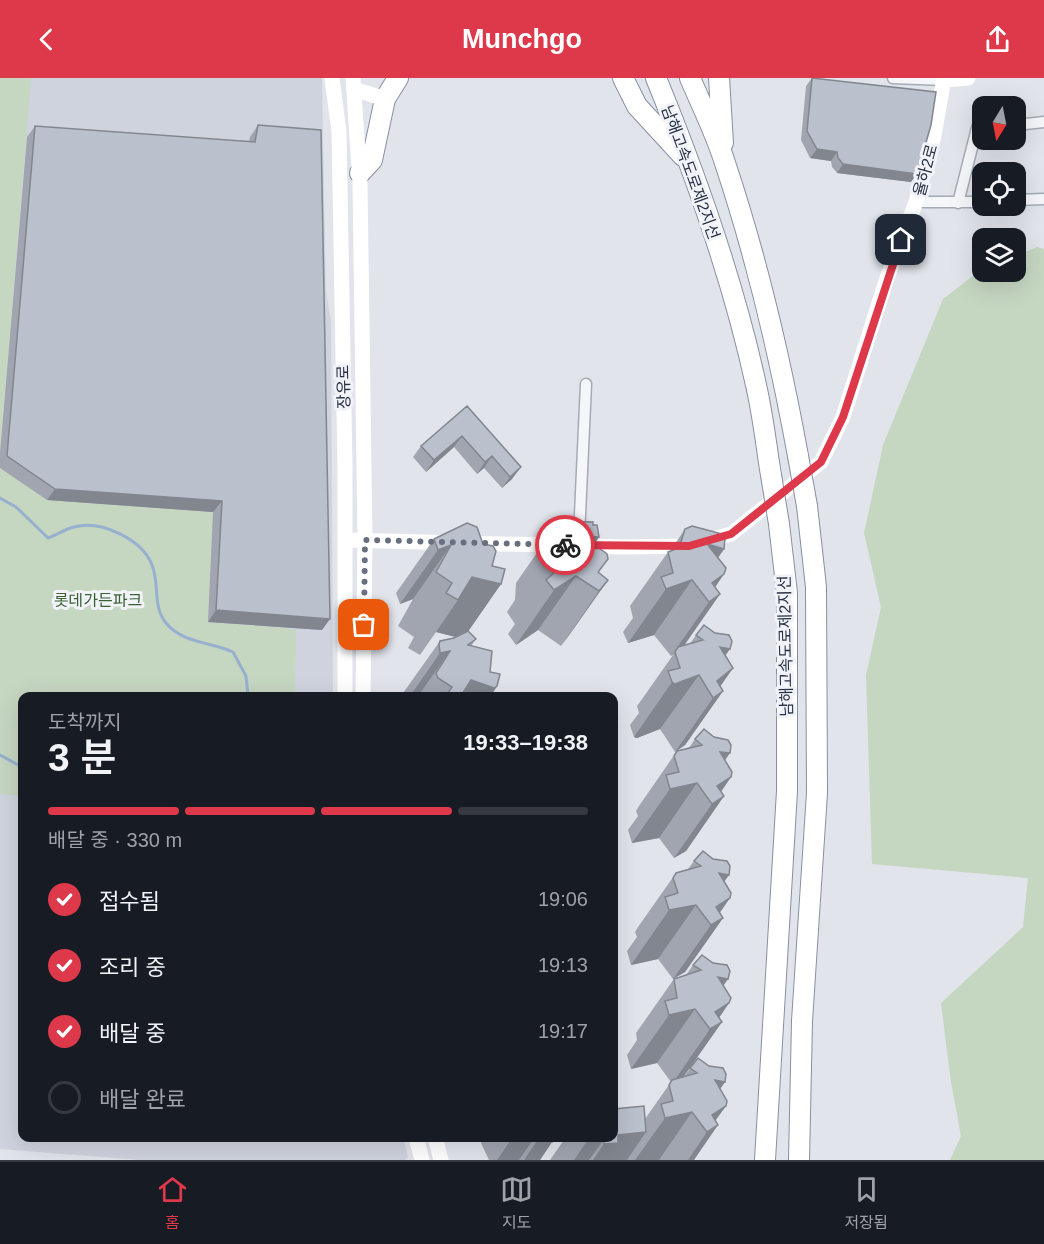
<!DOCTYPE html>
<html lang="ko">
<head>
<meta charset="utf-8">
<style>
	body { margin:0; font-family:Helvetica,"Noto Sans KR",sans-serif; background:#242831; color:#f1f3f6; height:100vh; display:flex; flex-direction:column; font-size:22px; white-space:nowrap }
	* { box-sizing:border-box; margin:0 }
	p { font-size:20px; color:#9ea1a6 }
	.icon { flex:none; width:33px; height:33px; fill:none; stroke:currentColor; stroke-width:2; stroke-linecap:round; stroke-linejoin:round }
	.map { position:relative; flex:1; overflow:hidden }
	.panel { position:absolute; left:18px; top:614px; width:600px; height:450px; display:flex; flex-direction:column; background:#171b24; border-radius:12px; box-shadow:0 6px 24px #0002 }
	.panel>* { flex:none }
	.needle { width:39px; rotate:190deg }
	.tools { position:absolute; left:972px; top:18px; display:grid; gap:12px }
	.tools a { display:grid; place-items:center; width:54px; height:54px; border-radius:12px; background:#171b24; box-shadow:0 6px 24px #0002; font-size:30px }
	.pin { position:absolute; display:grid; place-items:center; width:51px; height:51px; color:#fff; margin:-26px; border-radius:12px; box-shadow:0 3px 9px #0006 }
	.courier { position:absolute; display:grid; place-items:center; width:60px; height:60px; margin:-30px; border:4px solid #dd394a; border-radius:50%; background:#fff; color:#222; box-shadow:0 2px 8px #0007 }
	.headline em { font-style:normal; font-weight:600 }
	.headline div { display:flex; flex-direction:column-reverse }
	.headline { display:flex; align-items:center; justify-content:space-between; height:102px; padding:0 30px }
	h1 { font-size:39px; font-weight:600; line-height:45px }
	.bar { display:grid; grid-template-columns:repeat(4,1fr); gap:9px 6px; align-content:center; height:72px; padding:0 30px }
	.bar i { height:8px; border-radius:4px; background:#363941 }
	.bar .current { background:#dd394a }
	.bar p { grid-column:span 4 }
	ol { padding:0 30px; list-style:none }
	li { display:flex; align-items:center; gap:18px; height:66px }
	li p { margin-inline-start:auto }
	li .icon { padding:6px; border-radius:50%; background:#dd394a; color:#fff; stroke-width:4 }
	li:last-child { color:#9ea1a6 }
	li i { width:33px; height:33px; border:3px solid #363941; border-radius:50% }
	header { display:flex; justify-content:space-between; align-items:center; height:78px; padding:0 30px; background:#dd394a; color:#fff; font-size:27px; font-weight:600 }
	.tab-bar { display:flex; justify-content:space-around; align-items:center; height:84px; border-top:2px solid #363941; background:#171b24; font-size:16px; color:#9ea1a6 }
	.tab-bar a { display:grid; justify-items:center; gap:3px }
	.tab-bar .current { color:#dd394a }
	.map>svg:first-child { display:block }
</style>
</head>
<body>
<header><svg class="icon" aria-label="back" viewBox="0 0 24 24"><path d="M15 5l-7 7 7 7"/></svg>Munchgo<svg class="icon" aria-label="share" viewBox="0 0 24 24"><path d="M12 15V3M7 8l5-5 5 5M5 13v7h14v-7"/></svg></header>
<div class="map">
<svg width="1044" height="1082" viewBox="0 0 1044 1082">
	<rect width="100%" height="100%" fill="#e1e4eb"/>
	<path fill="#cfd3dd" d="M0,0H322L326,214L331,243L333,618H22V1059H403L408,1079L405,1082H139L0,1071Z"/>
	<path fill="#c5d6c1" d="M0,0H31L0,376Z
		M1037,169L1044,171V1082H950L961,1058L951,1004L941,925L1023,849L1028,800L872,786L866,597L881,529L864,455L883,367L943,221L982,191V194H1016V178Z
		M0,390L47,422L213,434L208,544L296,551L295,618H22V718L0,716Z"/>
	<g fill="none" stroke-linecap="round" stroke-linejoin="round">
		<path stroke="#98b0cf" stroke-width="3" d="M0,420L16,429L48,460C57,457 65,451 74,449C101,442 142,461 152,487C160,506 152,528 166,545C182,565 211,564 233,574L246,598L248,618
			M0,677L22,689"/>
		<g stroke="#a5abb6" stroke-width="13">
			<path id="street" d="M893,0L944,2
				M1016,47L1044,44
				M1016,122L1044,121
				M916,124H982
				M958,125L977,50H982
				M579,458L586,306"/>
		</g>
		<g stroke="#8790a3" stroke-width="22">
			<path id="highway" d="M623,0L637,28L683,78
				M656,0C697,100 733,201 756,307C763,337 766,367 771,397
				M690,0C702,28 716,56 725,85C757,181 780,279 798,378
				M719,0L723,65
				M360,95L372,82L385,21L398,0
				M765,1082L787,713V515L779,446
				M799,1082L802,943L817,715L816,509L807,428"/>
		</g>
		<use href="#street" stroke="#f4f6f9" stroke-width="10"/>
		<path stroke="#fff" stroke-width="15" d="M332,0L339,54L345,388V618
			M353,0L360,105L365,462L363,618
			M944,2L968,0
			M354,11L385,21
			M345,462L624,469L689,468L731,456L821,384L843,339L887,200L916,124L934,58L944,0
			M416,1059L422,1082
			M435,1059L441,1082"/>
		<use href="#highway" stroke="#fff" stroke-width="20"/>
		<g stroke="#8790a3" stroke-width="22" stroke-linecap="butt">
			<path id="highway-bridge" d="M798,378L807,428
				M771,397L779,446"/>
		</g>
		<use href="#highway-bridge" stroke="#fff" stroke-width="20"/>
	</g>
	<path fill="#a0a5af" d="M812,0L911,104L837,95L832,89L831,83L810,80L801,62L806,8Z
		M258,47L322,552L208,544L213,434L47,422L0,390V375L27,59L35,48L249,64L250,59Z
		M467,328L512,401L502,410L484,390L477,396L454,369L426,394L413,379L421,368Z
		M561,443L593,447L599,459L594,466L608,481L598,495L608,502L561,568L538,552L516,567L508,556L515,546L507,534L515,522L516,505L557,446H559Z
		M685,451L721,459L724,471L718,480L724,496L715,509L720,516L684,568L690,566L696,557L725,578L733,590L720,608L723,613L685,667L675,674L660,651L637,660L634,659L630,647L639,635L637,628L640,624L673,577L671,578L654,557L628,565L623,554L633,540L630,528L668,474L670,473Z
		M434,461L492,488L501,506L468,553L476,561L471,568L490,594L497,608L491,618H401L440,563L456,559L436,554L420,577L408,570L414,559L398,548L413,521L400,526L396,515Z
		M695,661L725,682L731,699L721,714L724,718L686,773L674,780L659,760L632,765L628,752L638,738L636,733L639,728L677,673L689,670Z
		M694,783L724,804L720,835L723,840L685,894L673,901L658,881L631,887L627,873L637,859L635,854L638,849L676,795L688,791Z
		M693,887L723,908L729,925L719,940L722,944L684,998L682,1000L684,999L690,990L725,1004L720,1011L726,1028L715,1043L694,1082H550L566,1059H614L645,1041L671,1004L657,985L631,991L627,977L637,962L636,955L674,901L686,897Z
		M483,1059H553L552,1064L540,1082H489L481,1065Z"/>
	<path fill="#82868f" d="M817,71L837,74L831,83L810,80Z
		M843,86L917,96L911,104L837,95Z
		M462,358L454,369L426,394L434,382Z
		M492,378L484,390L477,396L485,384Z
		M521,389L512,401L502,410L510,399Z
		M55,411L222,423L213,434L47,422Z
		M583,458L599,459L567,504L576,498L538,552L516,567L554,512Z
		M707,466L724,471L697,509L692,502L654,557L628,565L666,511Z
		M451,467L413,521L400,526L438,472Z
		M724,496L707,521L712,505Z
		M472,499L501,506L463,561L436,554L458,522Z
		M608,502L570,556L561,568L599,513Z
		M720,516L682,570L674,576L678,569L671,578L709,524Z
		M216,532L330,541L322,552L208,544Z
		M720,569L730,571L705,607Z
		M450,573L418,618H410L440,575Z
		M733,590L713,619L717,603Z
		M699,597L660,651L637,660L634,659L672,604Z
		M471,602L497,608L491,618H460Z
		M723,613L685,667L675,674L713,620Z
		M720,674L730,675L703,714Z
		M731,699L713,725L724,718L686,773L674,780L712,726L717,708Z
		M697,705L659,760L632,765L670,711Z
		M719,795L729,797L702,835Z
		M730,820L712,846L723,840L685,894L673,901L711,847L716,829Z
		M696,827L658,881L631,887L669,832Z
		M718,899L728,901L702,939Z
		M729,925L711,951L722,944L684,998L672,1006L710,951L715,934Z
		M695,931L657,985L631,991L669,937Z
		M715,1002L725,1004L698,1042Z
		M726,1028L707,1054L718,1047L694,1082H688L707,1054L712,1037Z
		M692,1034L659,1082H635L665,1040Z
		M646,1054L627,1082H593L604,1066L618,1057Z
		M513,1059H535L519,1082H497Z
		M539,1060L552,1064L540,1082H524Z
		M604,1061L589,1082H574L587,1063Z"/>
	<path fill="#bac0cc" stroke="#82868f" stroke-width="1.5" d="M812,0L936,14L931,47L917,96L843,86L838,80L837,74L817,71L807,53Z
		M258,47L321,52L330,541L216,532L222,423L55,411L7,378L35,48L255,64Z
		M1016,101H1017V109L1016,111Z
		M467,328L521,389L510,399L492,378L485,384L462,358L434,382L421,368Z
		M561,443L593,444V447H597L599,459L583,458L607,476L608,481L598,494L608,502L599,513L576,498L554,512L546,502L555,494L545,480L553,470L554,451L557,446H561Z
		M467,445L477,449L483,466L493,468L496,473L492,488L505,491L501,506L472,499L458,522L446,515L452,505L436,494L451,467L438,472L434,461Z
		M692,448L722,456L721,459L725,460L724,471L707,466L726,490L724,496L712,505L720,516L709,524L692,502L666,511L661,499L673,495L668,474L679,470L685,451Z
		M704,547L715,555L729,557L732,563L730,571L720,569L733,590L717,603L723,613L713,620L699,597L675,606L672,604L668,593L680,590L675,574L678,569L703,562L696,557Z
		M468,553L476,561L468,567L492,573L490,594L500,596L497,608L494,610L471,602L461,618H446L452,609L438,600L436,595L450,573L440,575L439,566L440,563L454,560Z
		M704,651L714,659L728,662L731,667L730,675L720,674L732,694L731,699L717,708L724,718L712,726L697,705L670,711L666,697L679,694L674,678L677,673L702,667L695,661Z
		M703,773L713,781L727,783L730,788L729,797L719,795L731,815L730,820L716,829L723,840L711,847L696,827L669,832L665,819L678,815L673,800L676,795L701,788L694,783Z
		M702,877L713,885L727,887L730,893L728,901L718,899L731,920L729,925L715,934L722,944L710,951L695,931L669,937L665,923L677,920L674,901L701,892L693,887Z
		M698,980L709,988L723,990L726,996L725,1004L715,1002L727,1023L726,1028L712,1037L718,1047L707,1054L692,1034L665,1040L661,1026L673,1023L669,1007L672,1002L697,995L690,990Z
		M644,1028L646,1054L618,1057V1065L604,1066V1061L587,1063V1059H614V1031Z
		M540,1059H553L552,1064L539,1060Z"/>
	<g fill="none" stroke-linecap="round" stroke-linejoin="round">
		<path stroke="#68707f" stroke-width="6" stroke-dasharray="0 10.8" d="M364,547L365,462L565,467"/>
		<path stroke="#dd394a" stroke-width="8" d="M565,467L689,468L731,456L821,384L843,339L901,162"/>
	</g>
	<g text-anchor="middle" stroke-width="6" stroke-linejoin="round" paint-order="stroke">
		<g font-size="16" fill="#273145" stroke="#f1f3f8">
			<text transform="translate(925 92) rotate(-75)" y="6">율하2로</text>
			<text transform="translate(691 94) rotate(70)" y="6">남해고속도로제2지선</text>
			<text transform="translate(343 309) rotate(-91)" y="6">장유로</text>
			<text transform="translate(785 568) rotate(-91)" y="6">남해고속도로제2지선</text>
		</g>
		<g font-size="16" fill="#3a6233" stroke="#f1f3f8">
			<text x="98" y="528">롯데가든파크</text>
		</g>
	</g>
</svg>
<div class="tools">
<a><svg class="needle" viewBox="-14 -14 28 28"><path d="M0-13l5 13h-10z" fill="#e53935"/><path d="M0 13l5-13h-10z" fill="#9ea1a6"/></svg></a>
<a><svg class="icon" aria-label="locate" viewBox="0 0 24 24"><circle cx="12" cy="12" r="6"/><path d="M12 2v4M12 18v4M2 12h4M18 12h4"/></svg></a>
<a><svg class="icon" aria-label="layers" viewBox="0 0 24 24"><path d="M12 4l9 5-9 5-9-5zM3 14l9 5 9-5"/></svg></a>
</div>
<div class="pin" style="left:364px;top:547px;background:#ea580c"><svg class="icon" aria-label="bag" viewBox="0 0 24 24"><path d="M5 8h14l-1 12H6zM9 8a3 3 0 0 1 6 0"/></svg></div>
<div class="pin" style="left:901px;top:162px;background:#1f2937"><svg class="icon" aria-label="home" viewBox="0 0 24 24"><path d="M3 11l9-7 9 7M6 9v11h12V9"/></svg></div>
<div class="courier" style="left:565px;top:467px"><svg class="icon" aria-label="bike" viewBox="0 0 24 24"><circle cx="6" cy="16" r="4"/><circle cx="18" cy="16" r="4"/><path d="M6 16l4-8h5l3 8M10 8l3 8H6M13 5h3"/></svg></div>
<section class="panel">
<div class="headline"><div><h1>3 분</h1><p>도착까지</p></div><em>19:33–19:38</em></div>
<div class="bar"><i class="current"></i><i class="current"></i><i class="current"></i><i></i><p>배달 중 · 330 m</p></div>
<ol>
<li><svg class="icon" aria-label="check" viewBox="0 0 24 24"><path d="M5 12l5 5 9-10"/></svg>접수됨<p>19:06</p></li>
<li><svg class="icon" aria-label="check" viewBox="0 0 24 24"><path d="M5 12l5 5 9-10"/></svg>조리 중<p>19:13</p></li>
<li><svg class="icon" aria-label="check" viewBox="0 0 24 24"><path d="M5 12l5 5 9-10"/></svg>배달 중<p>19:17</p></li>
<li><i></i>배달 완료</li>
</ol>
</section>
</div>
<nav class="tab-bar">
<a class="current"><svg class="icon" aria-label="home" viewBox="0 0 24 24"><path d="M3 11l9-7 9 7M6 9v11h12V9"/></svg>홈</a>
<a><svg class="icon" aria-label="map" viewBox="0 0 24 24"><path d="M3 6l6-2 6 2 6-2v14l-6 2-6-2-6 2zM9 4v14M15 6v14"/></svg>지도</a>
<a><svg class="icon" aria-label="saved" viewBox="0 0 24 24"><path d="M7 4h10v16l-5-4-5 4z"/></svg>저장됨</a>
</nav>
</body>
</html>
